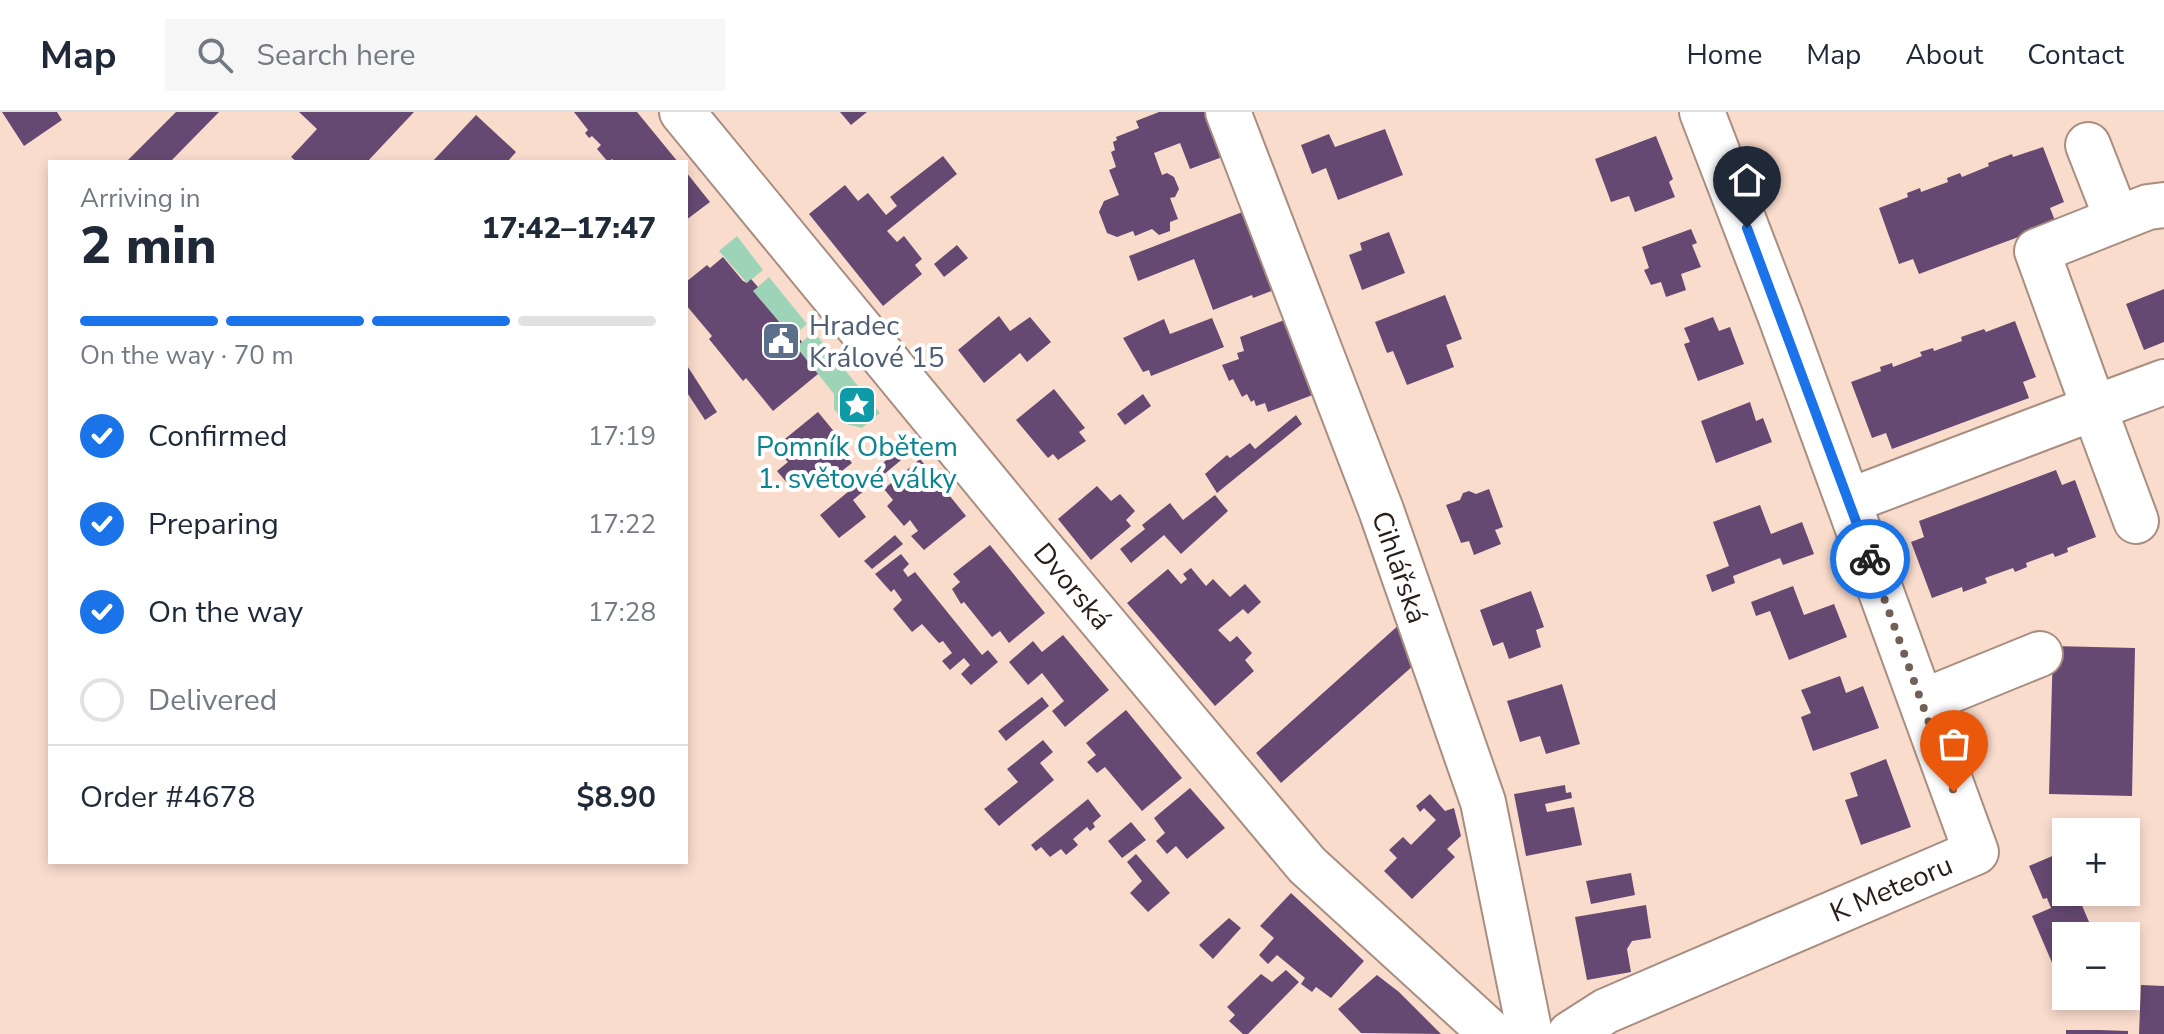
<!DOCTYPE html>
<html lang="en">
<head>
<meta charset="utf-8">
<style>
	body { margin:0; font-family:"Nunito Sans",sans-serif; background:#f6f6f7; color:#1f2937; height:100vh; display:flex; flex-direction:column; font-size:30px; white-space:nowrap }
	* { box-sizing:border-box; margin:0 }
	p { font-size:26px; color:#747a83 }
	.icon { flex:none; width:44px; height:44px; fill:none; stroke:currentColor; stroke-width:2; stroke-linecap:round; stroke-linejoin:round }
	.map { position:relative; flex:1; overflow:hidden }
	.side { position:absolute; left:48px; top:48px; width:640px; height:704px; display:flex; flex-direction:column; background:#fff; border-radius:0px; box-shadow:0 4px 12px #0003 }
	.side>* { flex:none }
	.tools { position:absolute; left:2052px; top:706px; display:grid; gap:16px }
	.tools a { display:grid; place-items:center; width:88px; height:88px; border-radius:0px; background:#fff; box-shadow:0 4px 12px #0003; font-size:40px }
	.pin { position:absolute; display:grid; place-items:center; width:68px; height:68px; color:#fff; margin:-82px -34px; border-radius:50% 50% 50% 0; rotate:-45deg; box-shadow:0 0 8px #0007 }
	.pin .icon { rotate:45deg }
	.courier { position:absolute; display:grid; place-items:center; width:80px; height:80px; margin:-40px; border:6px solid #1a73e8; border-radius:50%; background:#fff; color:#222; box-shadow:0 2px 10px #0007 }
	.headline em { font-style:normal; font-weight:800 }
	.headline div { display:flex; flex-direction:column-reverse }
	.headline { display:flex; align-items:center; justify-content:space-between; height:136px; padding:0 32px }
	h1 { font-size:52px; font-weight:800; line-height:60px }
	.bar { display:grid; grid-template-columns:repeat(4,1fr); gap:12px 8px; align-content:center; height:96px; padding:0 32px }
	.bar i { height:10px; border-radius:6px; background:#e0e1e3 }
	.bar .selected { background:#1a73e8 }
	.bar p { grid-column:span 4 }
	.line { display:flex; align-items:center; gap:20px; padding:0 32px; border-top:2px solid #e0e1e3 }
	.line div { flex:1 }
	ol { padding:0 32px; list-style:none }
	li { display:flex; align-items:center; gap:24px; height:88px }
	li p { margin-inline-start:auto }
	li .icon { padding:8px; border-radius:50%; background:#1a73e8; color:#fff; stroke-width:4 }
	li:last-child { color:#747a83 }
	li i { width:44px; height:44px; border:4px solid #e0e1e3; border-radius:50% }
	header { display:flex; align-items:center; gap:48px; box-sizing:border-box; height:112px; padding:0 40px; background:#fff; border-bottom:2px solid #e0e1e3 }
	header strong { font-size:38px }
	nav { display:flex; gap:44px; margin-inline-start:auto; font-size:28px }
	.search { width:560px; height:72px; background:#f6f6f7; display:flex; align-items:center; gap:20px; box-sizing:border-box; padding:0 28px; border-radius:0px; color:#747a83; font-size:30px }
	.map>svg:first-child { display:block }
</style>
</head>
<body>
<header>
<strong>Map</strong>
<div class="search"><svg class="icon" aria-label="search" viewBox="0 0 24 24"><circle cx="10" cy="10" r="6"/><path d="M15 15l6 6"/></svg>Search here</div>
<nav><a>Home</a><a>Map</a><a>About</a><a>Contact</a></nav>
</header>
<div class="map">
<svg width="2164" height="922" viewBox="0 0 2164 922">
	<rect width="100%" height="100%" fill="#fadccd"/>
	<path fill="#9dd4b8" d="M737,124L763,158L747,171L719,139Z
		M769,165L807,212L792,225L753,179Z
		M814,220L880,301L862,316L846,312L834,297V282L798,237V233Z"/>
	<path fill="#664972" d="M2,0H57L62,8L24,34Z
		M176,0H219L170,50H126Z
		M299,0H414L367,50H297L291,45L317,17Z
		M574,0H637L678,50H615L612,47L608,50L597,37L601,33L592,24L589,26L585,21L588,18Z
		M840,0H867L851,13Z
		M1159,0H1208L1225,44L1190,57L1180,31L1154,41L1162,63L1167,61L1174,65L1179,77L1175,85L1170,86L1178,107L1170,110V119L1159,123L1152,117L1135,124L1133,119L1117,125L1107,121L1099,100L1104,89L1119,83L1109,58L1116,55L1111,40L1115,38L1113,30L1117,28L1116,25L1139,16L1136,9Z
		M476,3L516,40L507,50H432Z
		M1385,17L1403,63L1338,88L1326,56L1312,62L1301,33L1329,22L1335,35Z
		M1656,24L1673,67L1669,70L1675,85L1635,100L1629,84L1611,90L1595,47Z
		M2043,35L2064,90L2050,96L2056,111L1919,162L1913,147L1899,152L1879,96L1908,85L1907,81L1920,76L1921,80L1948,70L1947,66L1960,61L1962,65L1989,54L1988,51L2012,42L2013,45Z
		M943,44L957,62L887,119L897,130L904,124L922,147L915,153L922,162L883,194L809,102L845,73L858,89L868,81L886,103L897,94L890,85Z
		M686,60L710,90L686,108Z
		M1245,99L1274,178L1253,186L1252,183L1213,198L1194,147L1138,169L1129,144Z
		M1691,117L1697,131L1692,133L1701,155L1681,162L1686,178L1666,185L1661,170L1651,173L1644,158L1649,156L1642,135Z
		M1389,120L1405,161L1362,178L1349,143L1362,138L1360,131Z
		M957,133L968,146L944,165L934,152Z
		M723,145L743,169L747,171L751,167L758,175L753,179L792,225L796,222L802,230L798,233V237L818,262L773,299L746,266L743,269L709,227L712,224L686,193V170L707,153L710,156Z
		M2164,177V230L2144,238L2126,192Z
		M1445,183L1462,227L1446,233L1454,255L1407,273L1393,239L1387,241L1375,210Z
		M999,204L1010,219L1030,205L1051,230L1027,250L1020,241L984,271L958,238Z
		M1713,205L1719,219L1730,215L1744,252L1698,269L1684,232L1690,230L1684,216Z
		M1212,206L1224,235L1151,264L1149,258L1143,260L1123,226L1164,207L1170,222Z
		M1287,207L1315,282L1268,300L1265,291L1256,294L1254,288L1251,290L1247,282L1242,285L1233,267L1229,269L1222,253L1239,247L1237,241L1244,239L1240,225Z
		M2015,209L2036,265L2023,270L2029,286L1892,337L1886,321L1872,326L1851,270L1881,259L1880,255L1892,251L1893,255L1922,244L1920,240L1933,236L1934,239L1962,229L1961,225L1984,217L1986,220Z
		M686,252L717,300L705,308L686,279Z
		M1054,277L1085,316L1079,320L1086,329L1058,348L1053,342L1048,346L1016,308Z
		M1143,282L1151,294L1125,313L1117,302Z
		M1750,290L1756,309L1763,306L1772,330L1716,351L1701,309Z
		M818,300L846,334L842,338L852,351L824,373L814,361L793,378L777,359L788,350L775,335Z
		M1296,303L1302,312L1217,381L1205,362L1227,343L1230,346L1250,331L1255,337Z
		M906,332L912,339L853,388L866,405L839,426L820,403Z
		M920,347L966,404L924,438L911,424L918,419L910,408L904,414L887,394L893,388L884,377Z
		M2056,358L2062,373L2075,368L2096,425L2067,436L2068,440L2055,445L2053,441L2026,451L2027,455L2015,460L2013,456L1985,466L1987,471L1963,480L1962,475L1932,486L1911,430L1924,425L1919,409Z
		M1097,374L1111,389L1120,382L1135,399L1126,408L1131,414L1091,448L1058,407Z
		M1489,377L1503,415L1495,418L1501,432L1474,443L1469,429L1461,431L1446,393L1460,388L1463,381L1469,379L1476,382Z
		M1215,383L1228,399L1181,442L1164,423L1131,451L1120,437L1145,417L1142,413L1170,391L1183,408Z
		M1760,393L1771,422L1802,410L1814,442L1783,453L1780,446L1733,464L1735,471L1712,480L1706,463L1729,454L1713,410Z
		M895,423L903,432L872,457L864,449Z
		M990,433L1045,501L1009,531L1000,519L992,525L964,490L961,492L952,477L960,470L953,462Z
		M901,442L909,452L903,458L908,465L915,460L982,543L988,538L998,550L971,573L961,562L970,553L964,546L950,558L942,549L952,541L943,529L939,531L922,512L912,520L893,497L902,488L894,477L891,480L875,462Z
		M1191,456L1206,474L1213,467L1230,485L1245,472L1261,490L1248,502L1243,497L1218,518L1230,530L1237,524L1252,541L1245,548L1254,559L1215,594L1127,491L1168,457L1181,472L1187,467L1183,462Z
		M1793,474L1804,503L1834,492L1847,525L1789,548L1770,499L1756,504L1751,490Z
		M1531,479L1544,515L1536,518L1541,535L1509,547L1503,530L1493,534L1480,498Z
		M1401,511L1414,553L1281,671L1256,641Z
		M1063,523L1109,578L1065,615L1052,599L1064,589L1042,561L1028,573L1009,550L1033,529L1042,540Z
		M2053,534L2135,536L2132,684L2049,682Z
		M1840,564L1846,581L1863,574L1879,616L1813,639L1801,605L1811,601L1801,578Z
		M1562,572L1580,632L1546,642L1540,624L1520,630L1507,589Z
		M1042,585L1049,594L1006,629L998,619Z
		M1126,598L1182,666L1142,699L1105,655L1097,661L1087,650L1096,643L1086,631Z
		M1043,628L1053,640L1040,651L1054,668L999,714L984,697L1018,670L1007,657Z
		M1886,647L1911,715L1861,733L1845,688L1858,684L1850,661Z
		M1565,673L1566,681L1571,680L1572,686L1545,692L1547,700L1574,695L1582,733L1526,744L1514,682Z
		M1190,676L1225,716L1187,747L1176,734L1167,742L1156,729L1165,721L1154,706Z
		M1430,682L1445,699L1454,696L1461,724L1447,737L1455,745L1412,787L1384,759L1397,746L1389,738L1403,725L1411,733L1436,708L1424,696L1420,700L1416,694Z
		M1088,687L1101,704L1093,711L1095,715L1090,719L1087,715L1073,727L1078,733L1066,743L1061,737L1050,745L1041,735L1036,739L1031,733Z
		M1131,710L1146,728L1122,746L1108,729Z
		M2064,739L2066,780H2070L2073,786L2078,784L2095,824H2066V848L2053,853L2032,804L2051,796L2047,786L2043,787L2029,754Z
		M1136,742L1170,781L1148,800L1130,781L1142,769L1127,750Z
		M1631,761L1635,783L1591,792L1586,769Z
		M1291,781L1364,849L1331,886L1316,875L1312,880L1301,872L1305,866L1277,843L1268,852L1259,843L1274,826L1260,814Z
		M1646,793L1651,826L1632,829L1627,837L1631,860L1587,868L1575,805Z
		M1229,806L1241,816L1213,847L1199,833Z
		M1286,858L1299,870L1248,922H1243L1229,909L1235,903L1227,895L1261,862L1272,870Z
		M1377,863L1399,880L1441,922L1361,921L1338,897Z
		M2141,873L2164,874V922H2139Z
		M2066,918H2099L2128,919V922H2066Z"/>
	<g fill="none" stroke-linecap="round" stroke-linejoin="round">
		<g stroke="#a98e80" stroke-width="48">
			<path id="minor" d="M682,0L1035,429L1307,753L1492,922
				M1228,0L1381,398L1483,690L1530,922
				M2088,33L2117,107
				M1849,389L2094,296L2037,139L2148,95L2164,93
				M2136,409L2094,296L2164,270
				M1922,590L2040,542
				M1570,922L1606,899L1976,740L1780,203L1702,0"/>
		</g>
		<use href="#minor" stroke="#fff" stroke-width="44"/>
	</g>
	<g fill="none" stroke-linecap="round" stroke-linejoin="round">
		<path stroke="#726057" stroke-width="8" stroke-dasharray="0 14.4" d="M1870,447L1954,680"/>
		<path stroke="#1a73e8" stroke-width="10" d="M1747,116L1870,447"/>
	</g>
	<defs>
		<g id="civic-square" transform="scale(2)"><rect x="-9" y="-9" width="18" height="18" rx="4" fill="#5c6f8a" stroke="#fff"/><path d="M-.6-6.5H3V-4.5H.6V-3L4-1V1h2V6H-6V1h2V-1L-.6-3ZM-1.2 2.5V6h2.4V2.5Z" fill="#fff"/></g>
		<g id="sight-square" transform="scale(2)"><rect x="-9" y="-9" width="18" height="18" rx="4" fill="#0f9aa8" stroke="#fff"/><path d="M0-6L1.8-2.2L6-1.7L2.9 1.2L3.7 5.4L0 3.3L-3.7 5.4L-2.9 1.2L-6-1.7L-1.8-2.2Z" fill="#fff"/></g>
	</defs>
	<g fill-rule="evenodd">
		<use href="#civic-square" x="781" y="229"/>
		<use href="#sight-square" x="857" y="293"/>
	</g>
	<g text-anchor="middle" stroke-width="8" stroke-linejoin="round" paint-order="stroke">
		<g font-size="28" fill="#4e5e75" stroke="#fff" text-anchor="start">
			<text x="809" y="223">Hradec<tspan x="809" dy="32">Králové 15</tspan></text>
		</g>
		<g font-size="28" fill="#0d838f" stroke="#fff">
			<text x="857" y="344">Pomník Obětem<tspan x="857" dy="32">1. světové války</tspan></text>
		</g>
		<g font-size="28" fill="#281d18" stroke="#fff">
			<text transform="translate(1400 455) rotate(71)" y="10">Cihlářská</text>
			<text transform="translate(1073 474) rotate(50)" y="10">Dvorská</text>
			<text transform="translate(1891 776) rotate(-23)" y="10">K Meteoru</text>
		</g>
	</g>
</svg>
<div class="tools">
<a>+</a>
<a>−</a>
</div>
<div class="pin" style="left:1954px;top:680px;background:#ea580c"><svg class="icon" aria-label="bag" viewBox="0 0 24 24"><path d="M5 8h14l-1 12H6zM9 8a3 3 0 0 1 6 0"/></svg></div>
<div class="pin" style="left:1747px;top:116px;background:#1f2937"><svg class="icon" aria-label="home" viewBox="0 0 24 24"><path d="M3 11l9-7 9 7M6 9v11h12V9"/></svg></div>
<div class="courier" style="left:1870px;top:447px"><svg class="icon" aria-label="bike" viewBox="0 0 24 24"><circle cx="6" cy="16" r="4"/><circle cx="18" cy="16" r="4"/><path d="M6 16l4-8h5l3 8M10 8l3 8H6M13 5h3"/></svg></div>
<section class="side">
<div class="headline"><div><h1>2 min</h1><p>Arriving in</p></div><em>17:42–17:47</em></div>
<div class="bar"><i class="selected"></i><i class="selected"></i><i class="selected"></i><i></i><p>On the way · 70 m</p></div>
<ol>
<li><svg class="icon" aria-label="check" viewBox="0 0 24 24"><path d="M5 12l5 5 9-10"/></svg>Confirmed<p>17:19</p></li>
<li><svg class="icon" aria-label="check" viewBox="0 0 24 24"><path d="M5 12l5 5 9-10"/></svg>Preparing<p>17:22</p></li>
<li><svg class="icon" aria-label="check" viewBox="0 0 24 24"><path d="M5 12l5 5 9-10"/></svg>On the way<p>17:28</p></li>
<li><i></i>Delivered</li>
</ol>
<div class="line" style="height:104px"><div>Order #4678</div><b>$8.90</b></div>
</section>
</div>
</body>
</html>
